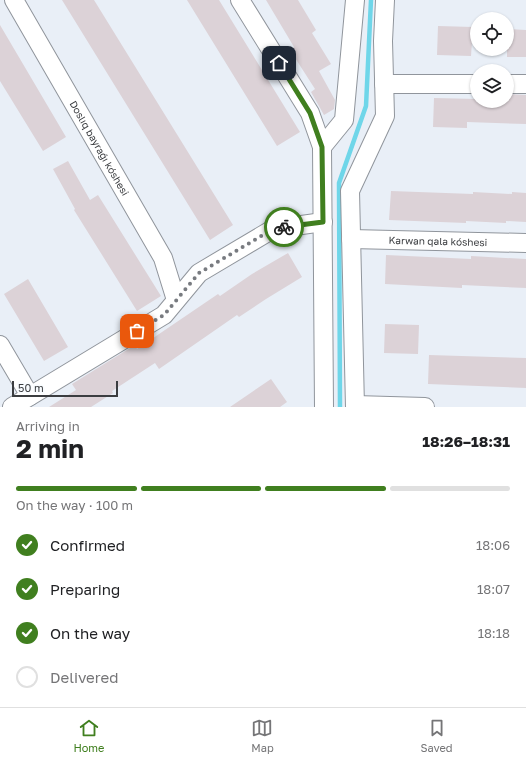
<!DOCTYPE html>
<html lang="en">
<head>
<meta charset="utf-8">
<style>
	body { margin:0; font-family:"Golos Text",sans-serif; background:#f6f6f6; color:#202124; height:100vh; display:flex; flex-direction:column; font-size:15px; white-space:nowrap }
	* { box-sizing:border-box; margin:0 }
	p { font-size:13px; color:#757577 }
	.icon { flex:none; width:22px; height:22px; fill:none; stroke:currentColor; stroke-width:2; stroke-linecap:round; stroke-linejoin:round }
	.map { position:relative; height:407px; overflow:hidden }
	.drawer { display:flex; flex-direction:column; background:#fff; flex:1 }
	.drawer>* { flex:none }
	.fabs { position:absolute; left:470px; top:12px; display:grid; gap:8px }
	.fabs a { display:grid; place-items:center; width:44px; height:44px; border-radius:50%; background:#fff; box-shadow:0 1px 3px #0004; font-size:20px }
	.scale { position:absolute; left:12px; bottom:10px; width:106px; box-sizing:border-box; padding-left:4px; border:2px solid #3b3d40; border-top:0; font-size:11px; line-height:14px; white-space:nowrap; color:#3b3d40; -webkit-text-stroke:3px #f9fcff; paint-order:stroke }
	.pin { position:absolute; display:grid; place-items:center; width:34px; height:34px; color:#fff; margin:-17px; border-radius:8px; box-shadow:0 2px 6px #0006 }
	.courier { position:absolute; display:grid; place-items:center; width:40px; height:40px; margin:-20px; border:3px solid #407f1f; border-radius:50%; background:#fff; color:#222; box-shadow:0 1px 5px #0007 }
	.head em { font-style:normal; font-weight:700 }
	.head div { display:flex; flex-direction:column-reverse }
	.head { display:flex; align-items:center; justify-content:space-between; height:68px; padding:0 16px }
	h1 { font-size:26px; font-weight:700; line-height:30px }
	.bar { display:grid; grid-template-columns:repeat(4,1fr); gap:6px 4px; align-content:center; height:48px; padding:0 16px }
	.bar i { height:5px; border-radius:3px; background:#e0e0e0 }
	.bar .current { background:#407f1f }
	.bar p { grid-column:span 4 }
	ol { padding:0 16px; list-style:none }
	li { display:flex; align-items:center; gap:12px; height:44px }
	li p { margin-inline-start:auto }
	li .icon { padding:4px; border-radius:50%; background:#407f1f; color:#fff; stroke-width:4 }
	li:last-child { color:#757577 }
	li i { width:22px; height:22px; border:2px solid #e0e0e0; border-radius:50% }
	.tabs { display:flex; justify-content:space-around; align-items:center; height:56px; border-top:1px solid #e0e0e0; background:#fff; font-size:11px; color:#757577 }
	.tabs a { display:grid; justify-items:center; gap:2px }
	.tabs .current { color:#407f1f }
	.map>svg:first-child { display:block }
</style>
</head>
<body>
<div class="map">
<svg width="526" height="407" viewBox="0 0 526 407">
	<rect width="100%" height="100%" fill="#e9eff7"/>
	<g fill="none" stroke-linecap="round" stroke-linejoin="round">
		<path stroke="#6fd6e9" stroke-width="4.5" d="M340,407L339,183L366,106L371,0"/>
	</g>
	<path fill="#dcd2d7" d="M62,0H94L233,225L210,240Z
		M187,0H219L300,132L277,146Z
		M266,0H298L316,30L312,33L331,64L319,71L335,100L334,109L324,115L311,92L315,89L290,50L294,47Z
		M0,25L66,137L43,151L0,81Z
		M438,26L473,27L471,56L437,55Z
		M507,29L526,30V57H507Z
		M507,94L526,95V124L467,122V128L433,127L434,98L477,99V101H507Z
		M68,161L90,200L98,195L161,296L137,311L74,210L75,209L53,169Z
		M391,191L473,194V192L512,194V192L526,193V222L506,221V223L466,221V223L389,220Z
		M288,253L302,277L266,299L239,317L237,315L159,369L155,363L112,391L113,393L91,407H49L76,390L72,384L109,361L135,345L137,349L218,294L220,296L252,274Z
		M386,255L471,259V256L526,259V288L462,285V288L385,284Z
		M28,279L68,347L44,361L4,294Z
		M385,324L419,325L418,354L384,353Z
		M429,355L526,358V388L428,384Z
		M271,379L287,402L280,407H230Z"/>
	<g fill="none" stroke-linecap="round" stroke-linejoin="round">
		<g stroke="#90959c" stroke-width="20">
			<g id="minor">
				<path id="s1" d="M14,0L163,258L176,300"/>
				<path d="M240,0L310,113L322,147"/>
				<path d="M384,84H477"/>
				<path d="M507,84H526"/>
				<path id="s2" d="M351,239L526,243"/>
				<path d="M0,345L30,396"/>
				<path d="M355,405L425,407"/>
				<path d="M12,407L164,315L199,273L273,229L323,222"/>
				<path d="M324,407L322,147L344,120L355,0"/>
				<path d="M355,407L350,191L385,116L383,41L385,0"/>
			</g>
		</g>
		<use href="#minor" stroke="#fff" stroke-width="18"/>
	</g>
	<g fill="none" stroke-linecap="round" stroke-linejoin="round">
		<path stroke="#787b80" stroke-width="4" stroke-dasharray="0 7.2" d="M137,331L164,315L199,273L273,229L284,227"/>
		<path stroke="#407f1f" stroke-width="5" d="M279,63L310,113L322,147L323,222L284,227"/>
	</g>
	<g text-anchor="middle" stroke-width="3.5" stroke-linejoin="round" paint-order="stroke">
		<g font-size="10" fill="#3b3d40" stroke="#f9fcff">
			<text dy="4" stroke="none"><textPath href="#s1" startOffset="171">Doslıq bayraǵı kóshesi</textPath></text>
			<text dy="4" stroke="none"><textPath href="#s2" startOffset="87">Karwan qala kóshesi</textPath></text>
		</g>
	</g>
</svg>
<div class="fabs">
<a><svg class="icon" aria-label="locate" viewBox="0 0 24 24"><circle cx="12" cy="12" r="6"/><path d="M12 2v4M12 18v4M2 12h4M18 12h4"/></svg></a>
<a><svg class="icon" aria-label="layers" viewBox="0 0 24 24"><path d="M12 4l9 5-9 5-9-5zM3 14l9 5 9-5"/></svg></a>
</div>
<div class="scale">50 m</div>
<div class="pin" style="left:137px;top:331px;background:#ea580c"><svg class="icon" aria-label="bag" viewBox="0 0 24 24"><path d="M5 8h14l-1 12H6zM9 8a3 3 0 0 1 6 0"/></svg></div>
<div class="pin" style="left:279px;top:63px;background:#1f2937"><svg class="icon" aria-label="home" viewBox="0 0 24 24"><path d="M3 11l9-7 9 7M6 9v11h12V9"/></svg></div>
<div class="courier" style="left:284px;top:227px"><svg class="icon" aria-label="bike" viewBox="0 0 24 24"><circle cx="6" cy="16" r="4"/><circle cx="18" cy="16" r="4"/><path d="M6 16l4-8h5l3 8M10 8l3 8H6M13 5h3"/></svg></div>
</div>
<section class="drawer">
<div class="head"><div><h1>2 min</h1><p>Arriving in</p></div><em>18:26–18:31</em></div>
<div class="bar"><i class="current"></i><i class="current"></i><i class="current"></i><i></i><p>On the way · 100 m</p></div>
<ol>
<li><svg class="icon" aria-label="check" viewBox="0 0 24 24"><path d="M5 12l5 5 9-10"/></svg>Confirmed<p>18:06</p></li>
<li><svg class="icon" aria-label="check" viewBox="0 0 24 24"><path d="M5 12l5 5 9-10"/></svg>Preparing<p>18:07</p></li>
<li><svg class="icon" aria-label="check" viewBox="0 0 24 24"><path d="M5 12l5 5 9-10"/></svg>On the way<p>18:18</p></li>
<li><i></i>Delivered</li>
</ol>
</section>
<nav class="tabs">
<a class="current"><svg class="icon" aria-label="home" viewBox="0 0 24 24"><path d="M3 11l9-7 9 7M6 9v11h12V9"/></svg>Home</a>
<a><svg class="icon" aria-label="map" viewBox="0 0 24 24"><path d="M3 6l6-2 6 2 6-2v14l-6 2-6-2-6 2zM9 4v14M15 6v14"/></svg>Map</a>
<a><svg class="icon" aria-label="saved" viewBox="0 0 24 24"><path d="M7 4h10v16l-5-4-5 4z"/></svg>Saved</a>
</nav>
</body>
</html>
